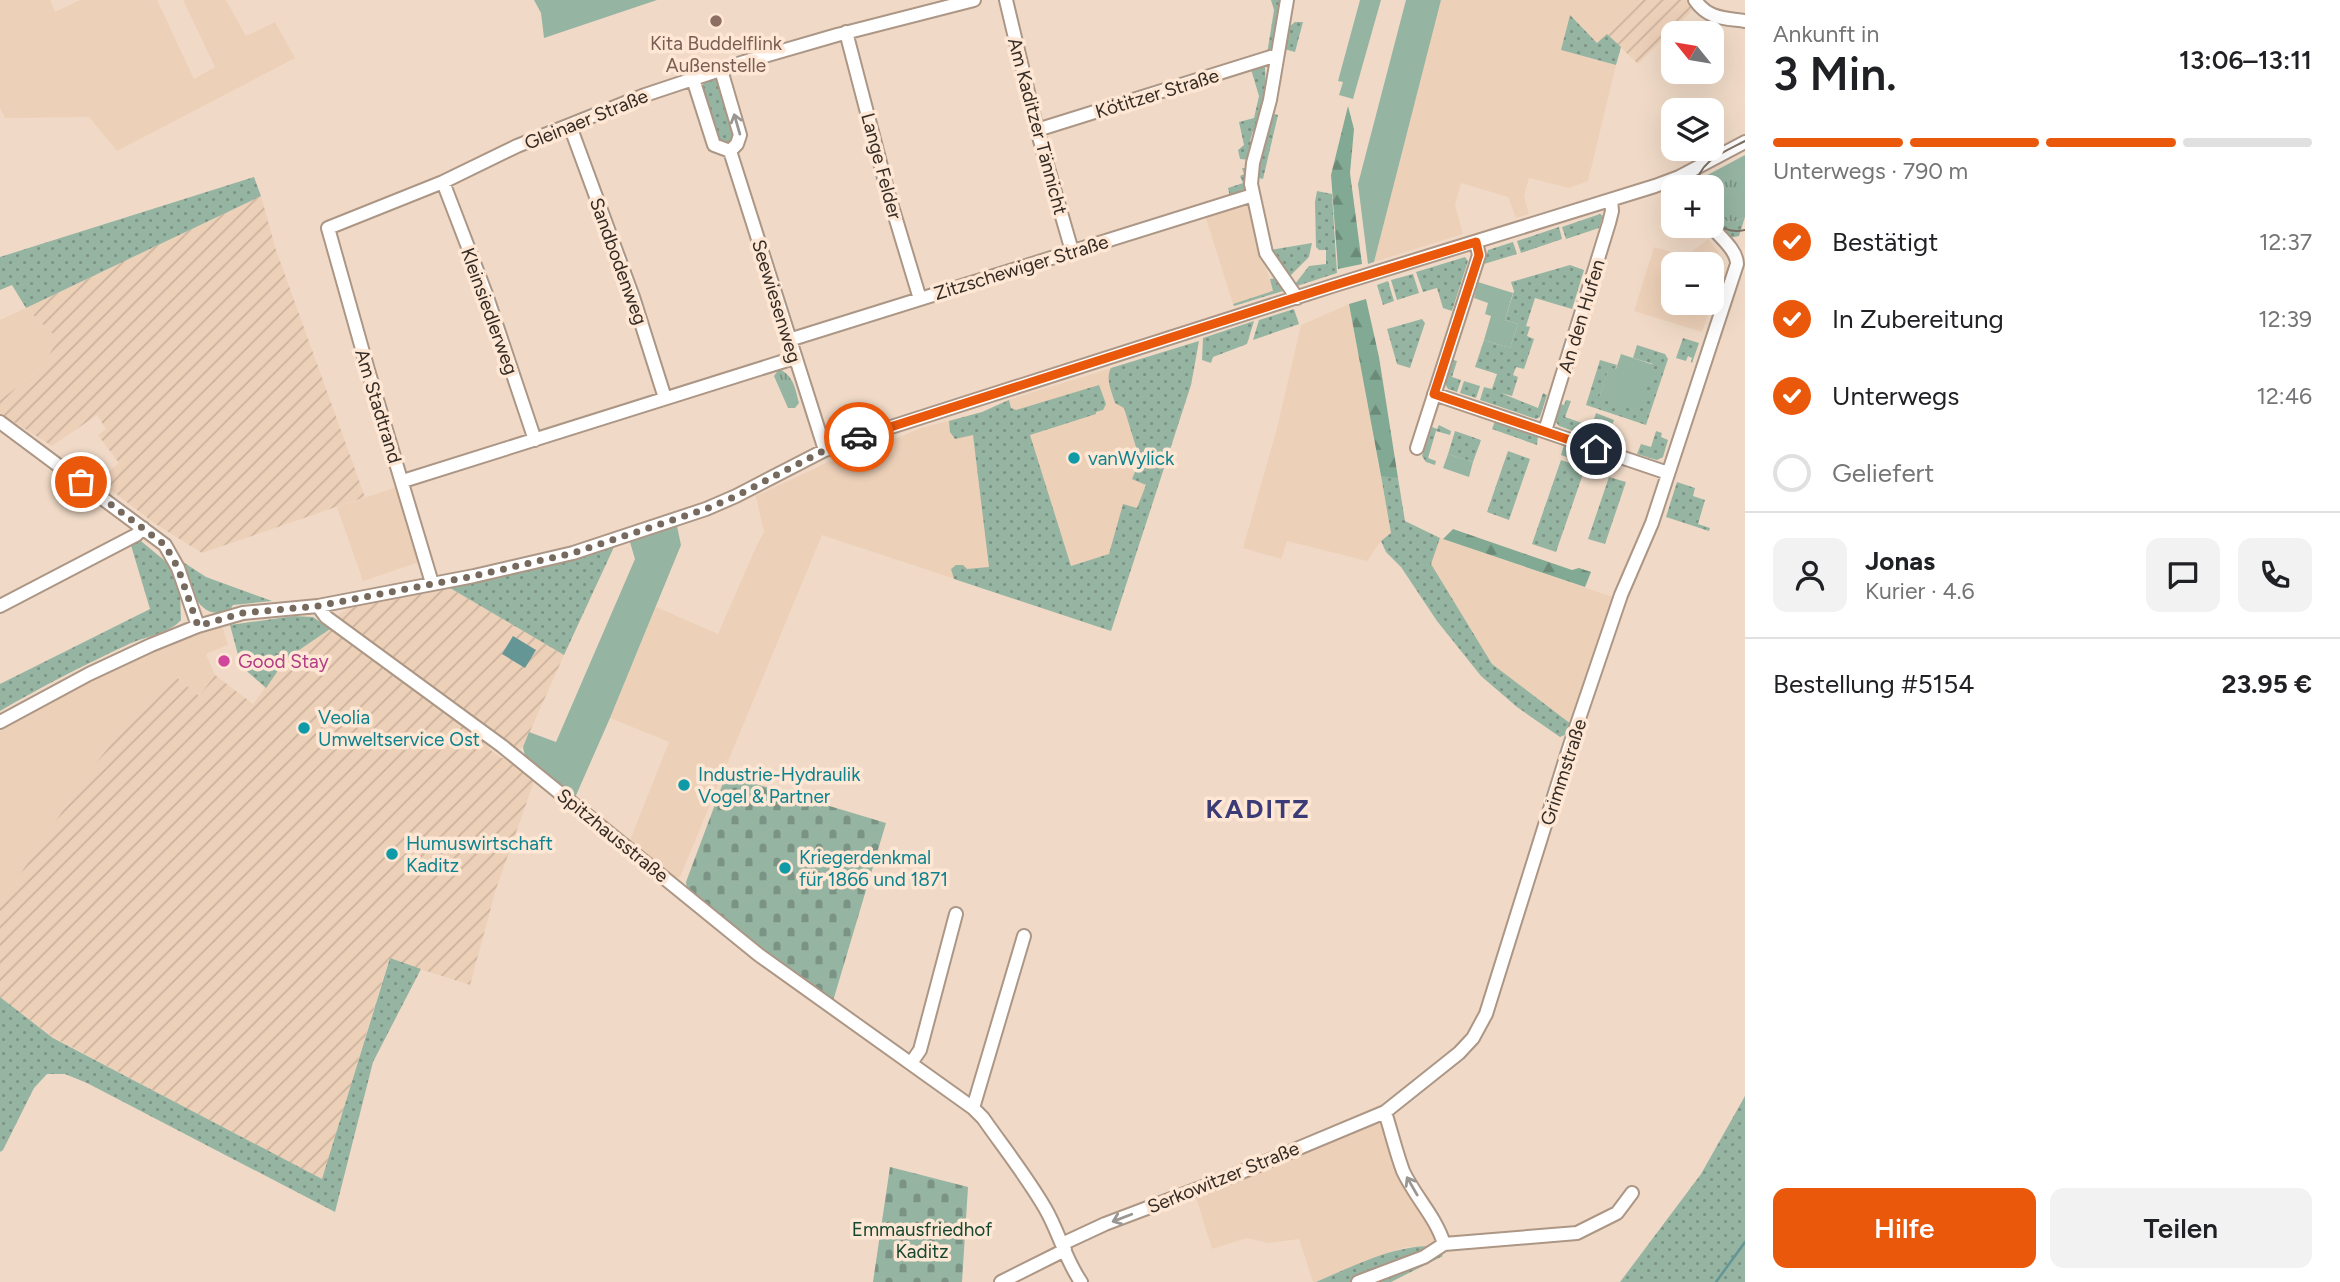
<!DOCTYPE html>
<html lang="de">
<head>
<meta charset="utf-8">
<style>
	body { margin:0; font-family:Figtree,sans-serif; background:#f2f2f2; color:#202124; height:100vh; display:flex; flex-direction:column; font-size:26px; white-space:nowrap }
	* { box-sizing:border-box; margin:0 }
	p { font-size:23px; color:#757577 }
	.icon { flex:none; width:38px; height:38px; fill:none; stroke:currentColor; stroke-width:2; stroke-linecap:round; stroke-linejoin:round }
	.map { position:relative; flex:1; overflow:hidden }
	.drawer { display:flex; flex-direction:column; background:#fff; width:595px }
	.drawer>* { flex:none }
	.needle { width:46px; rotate:300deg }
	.buttons { position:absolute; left:1661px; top:21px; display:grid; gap:14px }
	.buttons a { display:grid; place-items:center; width:63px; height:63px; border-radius:14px; background:#fff; box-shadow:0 7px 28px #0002; font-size:35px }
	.pin { position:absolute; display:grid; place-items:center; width:60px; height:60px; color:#fff; margin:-30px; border:4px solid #fff; border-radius:50%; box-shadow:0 2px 7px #0007 }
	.courier { position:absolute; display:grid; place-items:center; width:70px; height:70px; margin:-35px; border:5px solid #ea580c; border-radius:50%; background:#fff; color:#222; box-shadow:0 2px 9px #0007 }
	.summary em { font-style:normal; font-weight:600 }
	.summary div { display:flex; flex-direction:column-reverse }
	.summary { display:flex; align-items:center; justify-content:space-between; height:119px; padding:0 28px }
	h1 { font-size:46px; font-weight:600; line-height:52px }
	.bar { display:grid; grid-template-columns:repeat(4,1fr); gap:10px 7px; align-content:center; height:84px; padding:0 28px }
	.bar i { height:9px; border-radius:5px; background:#e0e0e0 }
	.bar .selected { background:#ea580c }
	.bar p { grid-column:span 4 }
	.line { display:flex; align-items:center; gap:18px; padding:0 28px; border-top:2px solid #e0e0e0 }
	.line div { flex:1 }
	.round { display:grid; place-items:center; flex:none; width:74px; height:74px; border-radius:14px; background:#f2f2f2 }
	ol { padding:0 28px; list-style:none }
	li { display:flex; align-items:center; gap:21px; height:77px }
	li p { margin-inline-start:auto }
	li .icon { padding:7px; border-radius:50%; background:#ea580c; color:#fff; stroke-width:4 }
	li:last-child { color:#757577 }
	li i { width:38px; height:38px; border:4px solid #e0e0e0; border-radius:50% }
	.button { display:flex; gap:14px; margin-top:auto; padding:14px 28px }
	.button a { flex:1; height:80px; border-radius:14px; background:#ea580c; color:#fff; font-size:28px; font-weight:600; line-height:80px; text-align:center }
	.button a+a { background:#f2f2f2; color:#202124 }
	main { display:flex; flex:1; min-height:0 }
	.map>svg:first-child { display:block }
</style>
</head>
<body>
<main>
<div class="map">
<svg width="1745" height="1282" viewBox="0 0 1745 1282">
	<defs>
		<pattern id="industrial-furrows" width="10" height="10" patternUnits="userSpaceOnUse" patternTransform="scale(1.75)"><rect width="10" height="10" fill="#edd0b8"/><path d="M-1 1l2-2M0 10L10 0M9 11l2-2" fill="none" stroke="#ccb39e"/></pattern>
		<pattern id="grass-dots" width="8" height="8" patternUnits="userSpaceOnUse" patternTransform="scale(1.75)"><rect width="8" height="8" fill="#96b4a2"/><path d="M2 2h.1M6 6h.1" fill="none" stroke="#7b9384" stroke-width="1.8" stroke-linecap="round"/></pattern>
		<pattern id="forest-firs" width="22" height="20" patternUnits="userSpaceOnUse" patternTransform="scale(1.75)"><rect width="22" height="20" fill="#82a993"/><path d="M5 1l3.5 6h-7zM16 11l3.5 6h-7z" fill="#6b8a78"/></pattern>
		<pattern id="cemetery-stones" width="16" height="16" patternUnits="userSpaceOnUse" patternTransform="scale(1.75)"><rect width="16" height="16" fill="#96b4a2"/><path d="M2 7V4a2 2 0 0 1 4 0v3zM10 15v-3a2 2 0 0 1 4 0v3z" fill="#7b9384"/></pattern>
		<pattern id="park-tufts" width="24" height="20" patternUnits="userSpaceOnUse" patternTransform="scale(1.75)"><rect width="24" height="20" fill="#96b4a2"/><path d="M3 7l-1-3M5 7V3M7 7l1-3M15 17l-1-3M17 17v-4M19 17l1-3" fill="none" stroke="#7b9384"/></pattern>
	</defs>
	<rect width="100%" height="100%" fill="#f0dac7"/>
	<path fill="#edd0b8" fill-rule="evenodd" d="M0,0H50L55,12L80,0H157L194,79L215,67L183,0H226L246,36L275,22L295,58L117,151L89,117L5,118L0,108Z
		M1441,0H1641L1598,43L1570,16L1561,50L1616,65L1588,181L1569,188L1529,178L1524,196L1529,214L1516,218L1508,197L1461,183L1455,205L1463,234L1374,262Z
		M1246,203L1251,208L1262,257L1274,291L1233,304L1205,215Z
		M1708,239L1723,258L1725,264L1702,332L1634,311L1654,247L1686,256ZM1673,264H1712V303H1673Z
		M1349,304L1391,533L1381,541L1367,561L1287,541L1281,559L1243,548L1277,428L1301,325Z
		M26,308L58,339L43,367L0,400V320Z
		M1199,341L1191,385L1111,631L822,535L680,877L673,879L629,843L669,742L610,718L656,607L718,634L756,547L764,532L756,496L828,462L855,456L921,428L982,412L1005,401Z
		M406,484L431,558L363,581L337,507Z
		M1440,538L1613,597L1571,724L1492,664L1430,564Z
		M222,625L228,645L206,654L215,675L199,696L174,675L88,773L0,904V731L91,681L132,661Z
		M1377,1121L1383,1124L1438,1240L1434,1246L1407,1247L1390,1252L1316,1282H1313L1299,1239L1268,1243L1247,1238L1212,1249L1195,1194Z"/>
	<path fill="url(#industrial-furrows)" d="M1641,0H1690L1695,8L1638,64L1607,34Z
		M261,196L276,250L365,497L202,553L154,523L98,480L119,463L98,435L106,429L97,415L52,446L0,413V400L42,368L58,339L26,308Z
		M450,588L564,655L523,747L514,751L339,620V614L350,608Z
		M330,629L487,738L489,749L501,758H512L536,776L496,889L470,985L389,959L322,1180L53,1037L0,997V904L88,773L163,680L174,675L199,696L215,675L253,704L286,659Z"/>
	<path fill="url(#grass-dots)" d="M1271,0H1281L1273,52L1267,54L1274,10Z
		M1570,15L1597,43L1607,34L1621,47L1616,65L1561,50Z
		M1295,22H1303L1295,52L1284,49L1286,29Z
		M1265,65L1266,101L1258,132L1253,131L1250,141L1255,142L1249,160L1240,159L1238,150L1244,145L1239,122L1254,118L1259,96L1250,66Z
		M711,78L720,81L737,131L732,146L719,144L700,90L705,81Z
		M1271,113L1278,115L1263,179L1256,177L1258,163Z
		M1242,168H1247L1245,192L1230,197L1228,188L1243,183L1240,176L1244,174Z
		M254,177L261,196L26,308L12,285L0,290V257Z
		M1317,191L1332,194L1337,273L1297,286L1295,284L1309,266L1326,264V250H1319L1316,247L1315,202Z
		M1712,212C1721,222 1733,225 1745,217L1739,236L1729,238L1712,220Z
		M1600,214L1603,216L1599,228L1566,239L1562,227Z
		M1559,227L1562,239L1521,253L1517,241Z
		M1513,242L1517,254L1484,264L1488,250Z
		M1312,243L1309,257L1289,277L1270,250Z
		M1465,257L1468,261L1452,311L1443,308L1437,288L1423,292L1416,272Z
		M1570,265L1584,270L1572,309L1535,298L1526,326L1530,327L1527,336L1534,339L1524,369L1516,367L1513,375L1518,377L1512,396L1501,393L1538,408L1543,393L1547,395L1540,417L1536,419L1480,400L1484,387L1492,389L1497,374L1475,367L1484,340L1510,348L1518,324L1505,320L1514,291L1511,282Z
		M1413,274L1419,293L1397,300L1391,280Z
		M1277,278L1286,290L1234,306L1233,304L1273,291L1270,279Z
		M1388,281L1394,301L1383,305L1377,285Z
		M1294,309L1299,324L1253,340L1259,320Z
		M1422,319L1425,323L1410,368L1397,364L1387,329Z
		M1254,321L1247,344L1213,357L1211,363L1202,360L1203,338Z
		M1683,338L1699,343L1692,363L1691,362L1692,358L1688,356L1686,361L1676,358Z
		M1199,341L1191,385L1111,631L954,579L951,569L956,565H963L967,569L989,567L973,435L955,439L950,432L949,421L982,412L1009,400L1011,408L1016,410L1099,385L1106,404L1103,410L1096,412V414L1030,435L1071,566L1109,554L1123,504L1137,508L1146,485L1132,479L1140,460L1124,408L1115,403C1112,392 1105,379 1111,368Z
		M1637,345L1665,354L1668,359L1646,425L1586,405L1600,360L1617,365L1615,370L1609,368L1599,398L1653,364L1633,358Z
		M1453,360L1457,361L1452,377L1461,380L1457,392L1448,389L1445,384Z
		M1464,381L1480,386L1476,398L1460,393Z
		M1566,400L1571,401L1565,417L1616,435L1613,445L1559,426L1555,421L1561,404L1564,405Z
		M1495,421L1538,436L1537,445L1492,429Z
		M1439,425L1451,431L1450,435L1436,431L1428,458L1436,461L1435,465L1426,462L1422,456L1432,427L1437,429Z
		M1455,431L1481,440L1473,462L1448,454Z
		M1656,431L1662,433L1661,437L1668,440L1663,457L1657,460L1637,454L1641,444L1651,447Z
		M1564,445L1591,454L1587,464L1561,455Z
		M1508,451L1530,459L1509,520L1487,512Z
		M1561,460L1585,468L1556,552L1532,544Z
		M1389,475L1398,478L1405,521L1440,538L1431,564L1492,664L1571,724L1567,734L1560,737L1517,707L1481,676L1437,621L1401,567L1386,552L1381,541L1391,533L1381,476Z
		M1609,477L1626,482L1605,544L1588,539Z
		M1677,482L1695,488L1693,496L1705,500L1698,524L1710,528L1709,531L1666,517Z
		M136,537L170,565L180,592L181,620C170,633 143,637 127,645C84,665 41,687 0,711V684L150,609L130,542Z
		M614,547L564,655L450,588Z
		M180,560L206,577L272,601L233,605L230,610C197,624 189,583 180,560Z
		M294,616L313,617L330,629L286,659L266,688L241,666L230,625Z
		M390,958L421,969L373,1062L335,1212L87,1083L65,1074H47L34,1088L3,1150L0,1152V997L53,1038L322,1179Z
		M1745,1096V1282H1620L1701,1174Z
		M1434,1246L1443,1256L1391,1282H1316C1354,1266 1393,1245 1434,1246Z"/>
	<path fill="url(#forest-firs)" d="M1348,106L1354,129L1350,173L1362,264L1338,269L1331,175Z
		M1366,299L1379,357L1398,478L1381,476L1349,304Z
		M1453,529L1572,570L1579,568L1591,572L1585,587L1443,539Z"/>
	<path fill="url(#cemetery-stones)" d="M726,775L886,823L833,1001L762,952L687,889L686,882Z
		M890,1167L968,1187L962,1282H873Z"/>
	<path fill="url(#park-tufts)" d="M1745,155V217C1733,225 1721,222 1712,212V187H1699L1700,179Z
		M779,369C794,376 795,388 799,403L795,408H788L774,376Z"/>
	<path fill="#96b4a2" d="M534,0H657L544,38L541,13Z
		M1360,0H1381L1353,99L1339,95L1343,82L1338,81Z
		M1406,0H1441L1374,262L1368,264L1358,184Z
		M1478,282L1513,293L1505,320L1518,324L1510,348L1484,340L1491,316L1485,314L1488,303L1474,298Z
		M1621,354L1654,365L1639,411L1599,398L1609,367L1616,369Z
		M1596,413L1614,420L1610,431L1592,425Z
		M1448,454L1473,462L1469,477L1443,468Z
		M677,526L681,545L610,718L574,800L526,761L523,747L529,732L556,742L635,559L630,542Z"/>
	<path fill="#649695" d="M513,636L536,650L525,668L502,654Z"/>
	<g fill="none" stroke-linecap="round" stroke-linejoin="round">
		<path stroke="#649695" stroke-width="2.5" d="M1716,1282L1745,1242"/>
		<g stroke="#ac9685" stroke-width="16">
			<path id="minor" d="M1006,0L1037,130L1072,251
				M1287,0L1270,100L1253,163L1251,184L1266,253L1297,298
				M1695,0C1708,19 1724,18 1745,21
				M846,32L888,193L920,299
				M693,79L714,145L730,151L737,144L740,135L721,70
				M570,126L633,297L665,398
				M1037,130L1277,55
				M730,151L825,450
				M443,182L486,294L535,440
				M789,340L1253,195
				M1434,394L1668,473
				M0,422L165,545L178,568L198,626
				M1545,431L1609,223L1612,211L1611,200
				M1417,448L1479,255L1476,242
				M403,481L794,358
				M432,583L368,370L328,228L443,182L517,146L645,95L744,62L837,35L974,0
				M0,606L136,535L143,528
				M318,606L326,617L502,746L759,955L973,1108L983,1118C1004,1148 1027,1177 1045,1208C1059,1232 1065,1259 1081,1282
				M0,722L89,674L151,645L198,626L243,613L318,606L474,576L573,553L706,509L736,496L825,450L866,435L1332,286L1655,186L1679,177L1745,142
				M911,1063L920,1050L956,914
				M973,1108L1024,936
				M1385,1112C1391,1131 1396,1152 1403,1171C1415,1197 1436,1217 1444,1244
				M1062,1244L1105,1224L1232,1176L1385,1112L1459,1053L1473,1038L1486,1014L1570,745L1621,595L1652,523L1737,264C1737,250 1719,236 1711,226
				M1444,1244L1577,1233L1617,1213L1632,1193
				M1001,1282L1065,1250
				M1358,1282L1424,1257L1444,1244"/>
		</g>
		<use href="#minor" stroke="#fff" stroke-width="12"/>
		<path stroke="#7e7165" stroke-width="2" d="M1696,187C1698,161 1724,152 1745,141
			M1712,217C1721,229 1730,233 1745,230"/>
	</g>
	<defs><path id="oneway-shaft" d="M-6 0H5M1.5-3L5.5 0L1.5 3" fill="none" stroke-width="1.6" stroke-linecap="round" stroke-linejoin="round" transform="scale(1.75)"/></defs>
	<g stroke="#9a9692">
		<use href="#oneway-shaft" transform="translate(737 124) rotate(-106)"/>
		<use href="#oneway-shaft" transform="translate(1412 1186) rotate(-120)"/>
		<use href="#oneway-shaft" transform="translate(1122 1218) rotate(159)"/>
	</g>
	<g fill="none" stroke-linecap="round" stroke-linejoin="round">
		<path stroke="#76695e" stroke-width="7" stroke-dasharray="0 12.6" d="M81,482L165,545L178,568L198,626L243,613L318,606L474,576L573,553L706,509L736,496L825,450L859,437"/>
		<path stroke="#ea580c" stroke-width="9" d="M859,437L1332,286L1476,242L1479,255L1434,394L1596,449"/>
	</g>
	<circle fill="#8d6e63" stroke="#fee7d4" stroke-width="2.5" cx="716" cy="21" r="7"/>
	<g fill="#0f9aa8" stroke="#fee7d4" stroke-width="2.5">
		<circle cx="1074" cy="458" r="7"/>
		<circle cx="304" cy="728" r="7"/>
		<circle cx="684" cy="785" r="7"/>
		<circle cx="392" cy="854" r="7"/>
		<circle cx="785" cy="868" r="7"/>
	</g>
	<circle fill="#d1479c" stroke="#fee7d4" stroke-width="2.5" cx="224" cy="661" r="7"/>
	<g text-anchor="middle" stroke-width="7" stroke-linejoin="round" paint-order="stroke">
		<g font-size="19" fill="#785e54" stroke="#fee7d4">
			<text x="716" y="50">Kita Buddelflink<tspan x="716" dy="22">Außenstelle</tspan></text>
		</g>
		<g font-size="19" fill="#342c25" stroke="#fee7d4">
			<text transform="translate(1157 93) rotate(-17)" y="7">Kötitzer Straße</text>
			<text transform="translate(586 119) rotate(-22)" y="7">Gleinaer Straße</text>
			<text transform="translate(1038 126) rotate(75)" y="7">Am Kaditzer Tännicht</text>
			<text transform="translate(882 166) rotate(75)" y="7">Lange Felder</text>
			<text transform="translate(619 261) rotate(70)" y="7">Sandbodenweg</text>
			<text transform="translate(1021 267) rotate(-17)" y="7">Zitzschewiger Straße</text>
			<text transform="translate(777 301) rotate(73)" y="7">Seewiesenweg</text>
			<text transform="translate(490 311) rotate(70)" y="7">Kleinsiedlerweg</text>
			<text transform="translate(1581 316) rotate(-73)" y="7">An den Hufen</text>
			<text transform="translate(379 406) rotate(73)" y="7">Am Stadtrand</text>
			<text transform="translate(1563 772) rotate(-72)" y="7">Grimmstraße</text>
			<text transform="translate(613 835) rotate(39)" y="7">Spitzhausstraße</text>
			<text transform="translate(1223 1177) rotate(-22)" y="7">Serkowitzer Straße</text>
		</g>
		<g font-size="19" fill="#0d838f" stroke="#fee7d4" text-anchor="start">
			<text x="1088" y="465">vanWylick</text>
			<text x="318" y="724">Veolia<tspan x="318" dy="22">Umweltservice Ost</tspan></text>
			<text x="698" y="781">Industrie-Hydraulik<tspan x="698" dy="22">Vogel &amp; Partner</tspan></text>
			<text x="406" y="850">Humuswirtschaft<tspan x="406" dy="22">Kaditz</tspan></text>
			<text x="799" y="864">Kriegerdenkmal<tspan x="799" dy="22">für 1866 und 1871</tspan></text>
		</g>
		<g font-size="19" fill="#b23c85" stroke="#fee7d4" text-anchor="start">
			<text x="238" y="668">Good Stay</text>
		</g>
		<g font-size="19" fill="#164730" stroke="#fee7d4">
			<text x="922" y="1236">Emmausfriedhof<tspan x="922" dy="22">Kaditz</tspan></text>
		</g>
		<g font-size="26" font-weight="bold" letter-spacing="2" fill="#3a3b77" stroke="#fee7d4">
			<text x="1258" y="818">KADITZ</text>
		</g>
	</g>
</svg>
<div class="buttons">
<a><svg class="needle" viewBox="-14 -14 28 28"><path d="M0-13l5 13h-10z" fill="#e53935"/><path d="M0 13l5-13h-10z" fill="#757577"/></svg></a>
<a><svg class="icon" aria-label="layers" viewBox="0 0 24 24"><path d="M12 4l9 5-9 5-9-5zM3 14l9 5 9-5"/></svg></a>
<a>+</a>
<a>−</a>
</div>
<div class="pin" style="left:81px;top:482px;background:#ea580c"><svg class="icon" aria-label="bag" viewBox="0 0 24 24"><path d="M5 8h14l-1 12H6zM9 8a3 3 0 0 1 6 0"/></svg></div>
<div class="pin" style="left:1596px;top:449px;background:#1f2937"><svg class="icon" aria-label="home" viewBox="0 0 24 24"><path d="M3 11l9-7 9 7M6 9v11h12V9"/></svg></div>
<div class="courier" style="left:859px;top:437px"><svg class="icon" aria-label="car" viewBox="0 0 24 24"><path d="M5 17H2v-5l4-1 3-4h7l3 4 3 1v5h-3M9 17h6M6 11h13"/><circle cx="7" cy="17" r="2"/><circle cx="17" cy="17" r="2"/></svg></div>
</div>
<section class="drawer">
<div class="summary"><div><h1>3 Min.</h1><p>Ankunft in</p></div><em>13:06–13:11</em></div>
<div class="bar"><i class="selected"></i><i class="selected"></i><i class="selected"></i><i></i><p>Unterwegs · 790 m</p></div>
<ol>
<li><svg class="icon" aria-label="check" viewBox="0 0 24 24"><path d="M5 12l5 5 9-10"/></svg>Bestätigt<p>12:37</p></li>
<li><svg class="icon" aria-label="check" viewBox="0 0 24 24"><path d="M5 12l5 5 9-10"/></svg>In Zubereitung<p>12:39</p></li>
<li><svg class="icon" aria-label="check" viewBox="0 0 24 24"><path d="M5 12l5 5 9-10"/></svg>Unterwegs<p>12:46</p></li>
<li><i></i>Geliefert</li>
</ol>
<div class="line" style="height:126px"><a class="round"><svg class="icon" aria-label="person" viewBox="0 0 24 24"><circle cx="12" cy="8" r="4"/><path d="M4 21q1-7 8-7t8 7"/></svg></a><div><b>Jonas</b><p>Kurier · 4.6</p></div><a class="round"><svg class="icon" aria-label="chat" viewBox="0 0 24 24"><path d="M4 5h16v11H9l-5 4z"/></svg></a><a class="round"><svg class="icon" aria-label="phone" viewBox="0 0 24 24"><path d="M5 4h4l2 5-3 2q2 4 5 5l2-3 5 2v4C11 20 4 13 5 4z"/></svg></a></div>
<div class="line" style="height:91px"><div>Bestellung #5154</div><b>23.95 €</b></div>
<div class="button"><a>Hilfe</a><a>Teilen</a></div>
</section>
</main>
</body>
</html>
